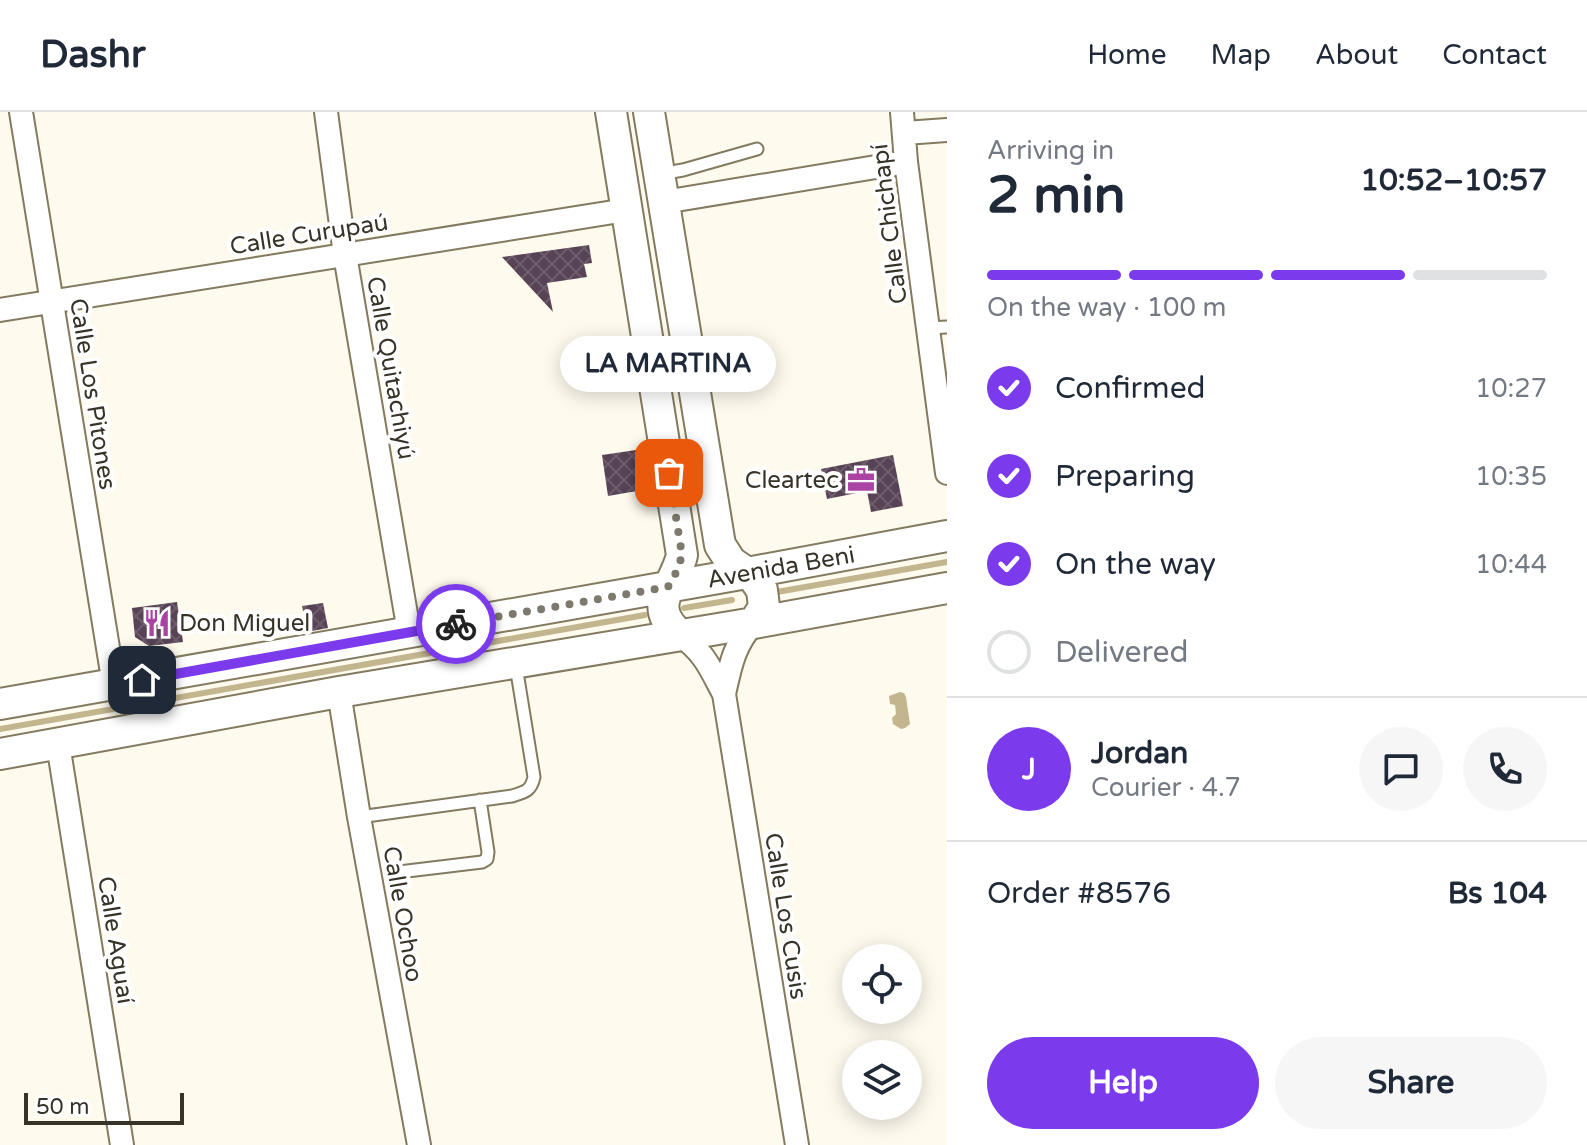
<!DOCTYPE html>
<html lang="en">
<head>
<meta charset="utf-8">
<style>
	body { margin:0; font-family:"Varela Round",sans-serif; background:#f6f6f7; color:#1f2937; height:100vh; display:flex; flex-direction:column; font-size:30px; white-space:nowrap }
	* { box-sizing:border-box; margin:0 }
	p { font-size:26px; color:#747a83 }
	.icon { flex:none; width:44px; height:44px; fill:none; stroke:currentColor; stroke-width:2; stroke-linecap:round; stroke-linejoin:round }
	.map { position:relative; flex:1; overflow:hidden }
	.sheet { display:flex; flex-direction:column; background:#fff; width:640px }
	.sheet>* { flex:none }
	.buttons { position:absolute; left:842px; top:832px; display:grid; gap:16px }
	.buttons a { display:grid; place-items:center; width:80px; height:80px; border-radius:50%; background:#fff; box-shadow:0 4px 20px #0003; font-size:40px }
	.scale { position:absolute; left:24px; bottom:20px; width:160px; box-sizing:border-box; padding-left:8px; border:4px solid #373328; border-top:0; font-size:22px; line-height:28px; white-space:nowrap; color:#373328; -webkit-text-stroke:6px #fff; paint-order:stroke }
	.pin { position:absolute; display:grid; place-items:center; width:68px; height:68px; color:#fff; margin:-34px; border-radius:16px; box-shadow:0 4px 12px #0006 }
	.courier { position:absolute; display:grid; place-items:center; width:80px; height:80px; margin:-40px; border:6px solid #7c3aed; border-radius:50%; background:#fff; color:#222; box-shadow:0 2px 10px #0007 }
	.bubble { position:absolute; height:56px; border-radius:28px; background:#fff; box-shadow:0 4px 20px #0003; font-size:26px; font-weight:800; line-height:56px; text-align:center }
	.head em { font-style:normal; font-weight:800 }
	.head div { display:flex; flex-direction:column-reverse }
	.head { display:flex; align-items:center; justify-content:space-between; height:136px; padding:0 40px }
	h1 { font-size:52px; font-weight:800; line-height:60px }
	.bar { display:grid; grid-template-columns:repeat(4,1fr); gap:12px 8px; align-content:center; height:96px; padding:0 40px }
	.bar i { height:10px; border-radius:6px; background:#e0e1e3 }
	.bar .selected { background:#7c3aed }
	.bar p { grid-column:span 4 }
	.line { display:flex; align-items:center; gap:20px; padding:0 40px; border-top:2px solid #e0e1e3 }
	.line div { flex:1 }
	.round { display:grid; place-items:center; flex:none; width:84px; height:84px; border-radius:42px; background:#f6f6f7 }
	ol { padding:0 40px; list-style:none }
	li { display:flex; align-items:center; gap:24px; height:88px }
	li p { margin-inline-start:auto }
	li .icon { padding:8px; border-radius:50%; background:#7c3aed; color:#fff; stroke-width:4 }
	li:last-child { color:#747a83 }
	li i { width:44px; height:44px; border:4px solid #e0e1e3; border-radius:50% }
	.button { display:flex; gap:16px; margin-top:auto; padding:16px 40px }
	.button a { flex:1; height:92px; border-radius:48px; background:#7c3aed; color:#fff; font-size:32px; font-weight:800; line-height:92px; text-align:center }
	.button a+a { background:#f6f6f7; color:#1f2937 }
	header { display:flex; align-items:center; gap:48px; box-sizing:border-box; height:112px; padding:0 40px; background:#fff; border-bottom:2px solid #e0e1e3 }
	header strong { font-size:38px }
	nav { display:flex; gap:44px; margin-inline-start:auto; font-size:28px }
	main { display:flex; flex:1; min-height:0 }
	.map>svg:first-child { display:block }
</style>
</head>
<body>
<header>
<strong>Dashr</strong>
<nav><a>Home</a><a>Map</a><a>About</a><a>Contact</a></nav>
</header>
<main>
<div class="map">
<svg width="947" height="1033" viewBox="0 0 947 1033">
	<defs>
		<pattern id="building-cross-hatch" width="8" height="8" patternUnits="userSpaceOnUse" patternTransform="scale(2)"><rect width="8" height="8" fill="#574355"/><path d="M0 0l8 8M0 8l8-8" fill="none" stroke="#6d5c6a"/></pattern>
	</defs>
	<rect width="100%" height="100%" fill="#fefaee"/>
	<path fill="#c3b58e" d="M900,580L904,581L906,585L910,612L905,616L901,617L893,612L892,606L896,602L895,593L890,592L889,584Z"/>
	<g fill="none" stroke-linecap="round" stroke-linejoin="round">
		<path stroke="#c3b58e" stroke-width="6" d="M777,480L947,450
			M684,496L732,488
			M0,617L645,503"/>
	</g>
	<path fill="url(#building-cross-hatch)" d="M589,133L592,151L584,152L587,165L547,171L553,200L502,145Z
		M636,338L643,378L608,384L602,343Z
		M893,343L903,394L871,400L867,379L827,387L821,357Z
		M177,490L183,530L149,534L135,525L132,496Z
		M323,491L328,516L307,520L302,494Z"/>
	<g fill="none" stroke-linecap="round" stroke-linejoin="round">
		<g stroke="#837a5f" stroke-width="15">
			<path id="lane" d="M660,62L683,58L757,37
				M928,216L947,215
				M359,705L512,684C525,680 531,679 534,665L516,554
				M399,760L482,750L487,747L488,740L480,688"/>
		</g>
		<g stroke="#837a5f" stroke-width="26">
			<path id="street" d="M21,0L114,573
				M326,0L345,143L409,520
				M902,0L906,50L947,361
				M905,21L947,18
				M664,90L906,50
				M0,198L626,98
				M680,523C705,541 710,556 724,582L797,1033
				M339,580L359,705L419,1033
				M724,582C730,555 734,532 754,511
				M58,632L122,1033"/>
		</g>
		<g stroke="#837a5f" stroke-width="34">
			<path id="secondary" d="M611,0L682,443C675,475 645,493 680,523
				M649,0L720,433L731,450L753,465L762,478L764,495L754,511
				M0,592L747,461L947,424
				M0,642L339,580L754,511L947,476"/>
		</g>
		<use href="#lane" stroke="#fff" stroke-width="11"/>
		<use href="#street" stroke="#fff" stroke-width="22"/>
		<use href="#secondary" stroke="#fff" stroke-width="30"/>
	</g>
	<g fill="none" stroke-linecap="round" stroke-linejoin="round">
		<path stroke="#7d796d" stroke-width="8" stroke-dasharray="0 14.4" d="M456,512L668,475L678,457L682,443L669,361"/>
		<path stroke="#7c3aed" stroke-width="10" d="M142,568L456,512"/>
	</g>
	<defs>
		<g id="office-bare" transform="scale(2.16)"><path d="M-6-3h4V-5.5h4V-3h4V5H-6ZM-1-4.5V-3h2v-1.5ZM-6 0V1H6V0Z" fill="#ab43a5" stroke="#fff" stroke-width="2.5" paint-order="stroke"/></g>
		<g id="restaurant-bare" transform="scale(2.16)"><path d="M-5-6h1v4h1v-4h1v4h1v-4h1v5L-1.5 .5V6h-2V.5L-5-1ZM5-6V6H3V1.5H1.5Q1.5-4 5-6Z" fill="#ab43a5" stroke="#fff" stroke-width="2.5" paint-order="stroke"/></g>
	</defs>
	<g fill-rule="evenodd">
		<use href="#office-bare" x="861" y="368"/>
		<use href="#restaurant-bare" x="157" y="511"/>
	</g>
	<g text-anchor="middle" stroke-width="8" stroke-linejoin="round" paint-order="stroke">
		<g font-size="24" fill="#373328" stroke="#fff">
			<text transform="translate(889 112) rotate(-97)" y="8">Calle Chichapí</text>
			<text transform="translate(309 122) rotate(-9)" y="8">Calle Curupaú</text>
			<text transform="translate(391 256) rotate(80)" y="8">Calle Quitachiyú</text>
			<text transform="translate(93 282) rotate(81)" y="8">Calle Los Pitones</text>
			<text transform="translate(781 455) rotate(-10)" y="8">Avenida Beni</text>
			<text transform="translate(403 802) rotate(80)" y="8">Calle Ochoo</text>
			<text transform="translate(786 804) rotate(81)" y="8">Calle Los Cusis</text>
			<text transform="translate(116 828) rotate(81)" y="8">Calle Aguaí</text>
		</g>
		<g font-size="24" fill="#373328" stroke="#fff" text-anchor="end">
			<text x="839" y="376">Cleartec</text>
			<text x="179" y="519" text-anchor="start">Don Miguel</text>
		</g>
	</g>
</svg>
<div class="buttons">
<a><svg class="icon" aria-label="locate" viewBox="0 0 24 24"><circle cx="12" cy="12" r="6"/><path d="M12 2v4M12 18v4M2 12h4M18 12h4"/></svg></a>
<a><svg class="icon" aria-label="layers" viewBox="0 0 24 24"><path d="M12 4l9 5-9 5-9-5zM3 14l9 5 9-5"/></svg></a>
</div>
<div class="scale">50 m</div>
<div class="pin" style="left:669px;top:361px;background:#ea580c"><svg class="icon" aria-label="bag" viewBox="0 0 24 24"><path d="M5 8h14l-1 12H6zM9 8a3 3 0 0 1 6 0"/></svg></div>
<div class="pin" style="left:142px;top:568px;background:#1f2937"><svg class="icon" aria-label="home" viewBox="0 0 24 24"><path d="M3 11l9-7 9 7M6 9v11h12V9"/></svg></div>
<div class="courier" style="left:456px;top:512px"><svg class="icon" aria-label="bike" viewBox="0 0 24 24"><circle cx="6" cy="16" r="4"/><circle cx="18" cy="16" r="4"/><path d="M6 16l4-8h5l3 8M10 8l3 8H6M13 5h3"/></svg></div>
<div class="bubble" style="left:560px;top:224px;width:216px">LA MARTINA</div>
</div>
<section class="sheet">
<div class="head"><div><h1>2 min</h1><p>Arriving in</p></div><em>10:52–10:57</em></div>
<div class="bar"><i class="selected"></i><i class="selected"></i><i class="selected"></i><i></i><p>On the way · 100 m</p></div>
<ol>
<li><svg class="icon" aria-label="check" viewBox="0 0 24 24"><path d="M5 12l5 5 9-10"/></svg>Confirmed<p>10:27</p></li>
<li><svg class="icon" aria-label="check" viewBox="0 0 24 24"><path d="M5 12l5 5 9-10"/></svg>Preparing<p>10:35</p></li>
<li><svg class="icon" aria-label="check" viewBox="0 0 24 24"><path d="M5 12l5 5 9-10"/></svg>On the way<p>10:44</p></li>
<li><i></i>Delivered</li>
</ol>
<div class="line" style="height:144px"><b class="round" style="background:#7c3aed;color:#fff">J</b><div><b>Jordan</b><p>Courier · 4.7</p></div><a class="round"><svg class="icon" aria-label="chat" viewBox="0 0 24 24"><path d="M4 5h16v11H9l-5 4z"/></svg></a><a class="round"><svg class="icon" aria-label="phone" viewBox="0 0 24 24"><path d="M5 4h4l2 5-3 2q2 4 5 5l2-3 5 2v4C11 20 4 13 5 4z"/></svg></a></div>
<div class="line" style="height:104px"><div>Order #8576</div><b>Bs 104</b></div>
<div class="button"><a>Help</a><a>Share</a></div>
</section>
</main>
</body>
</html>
